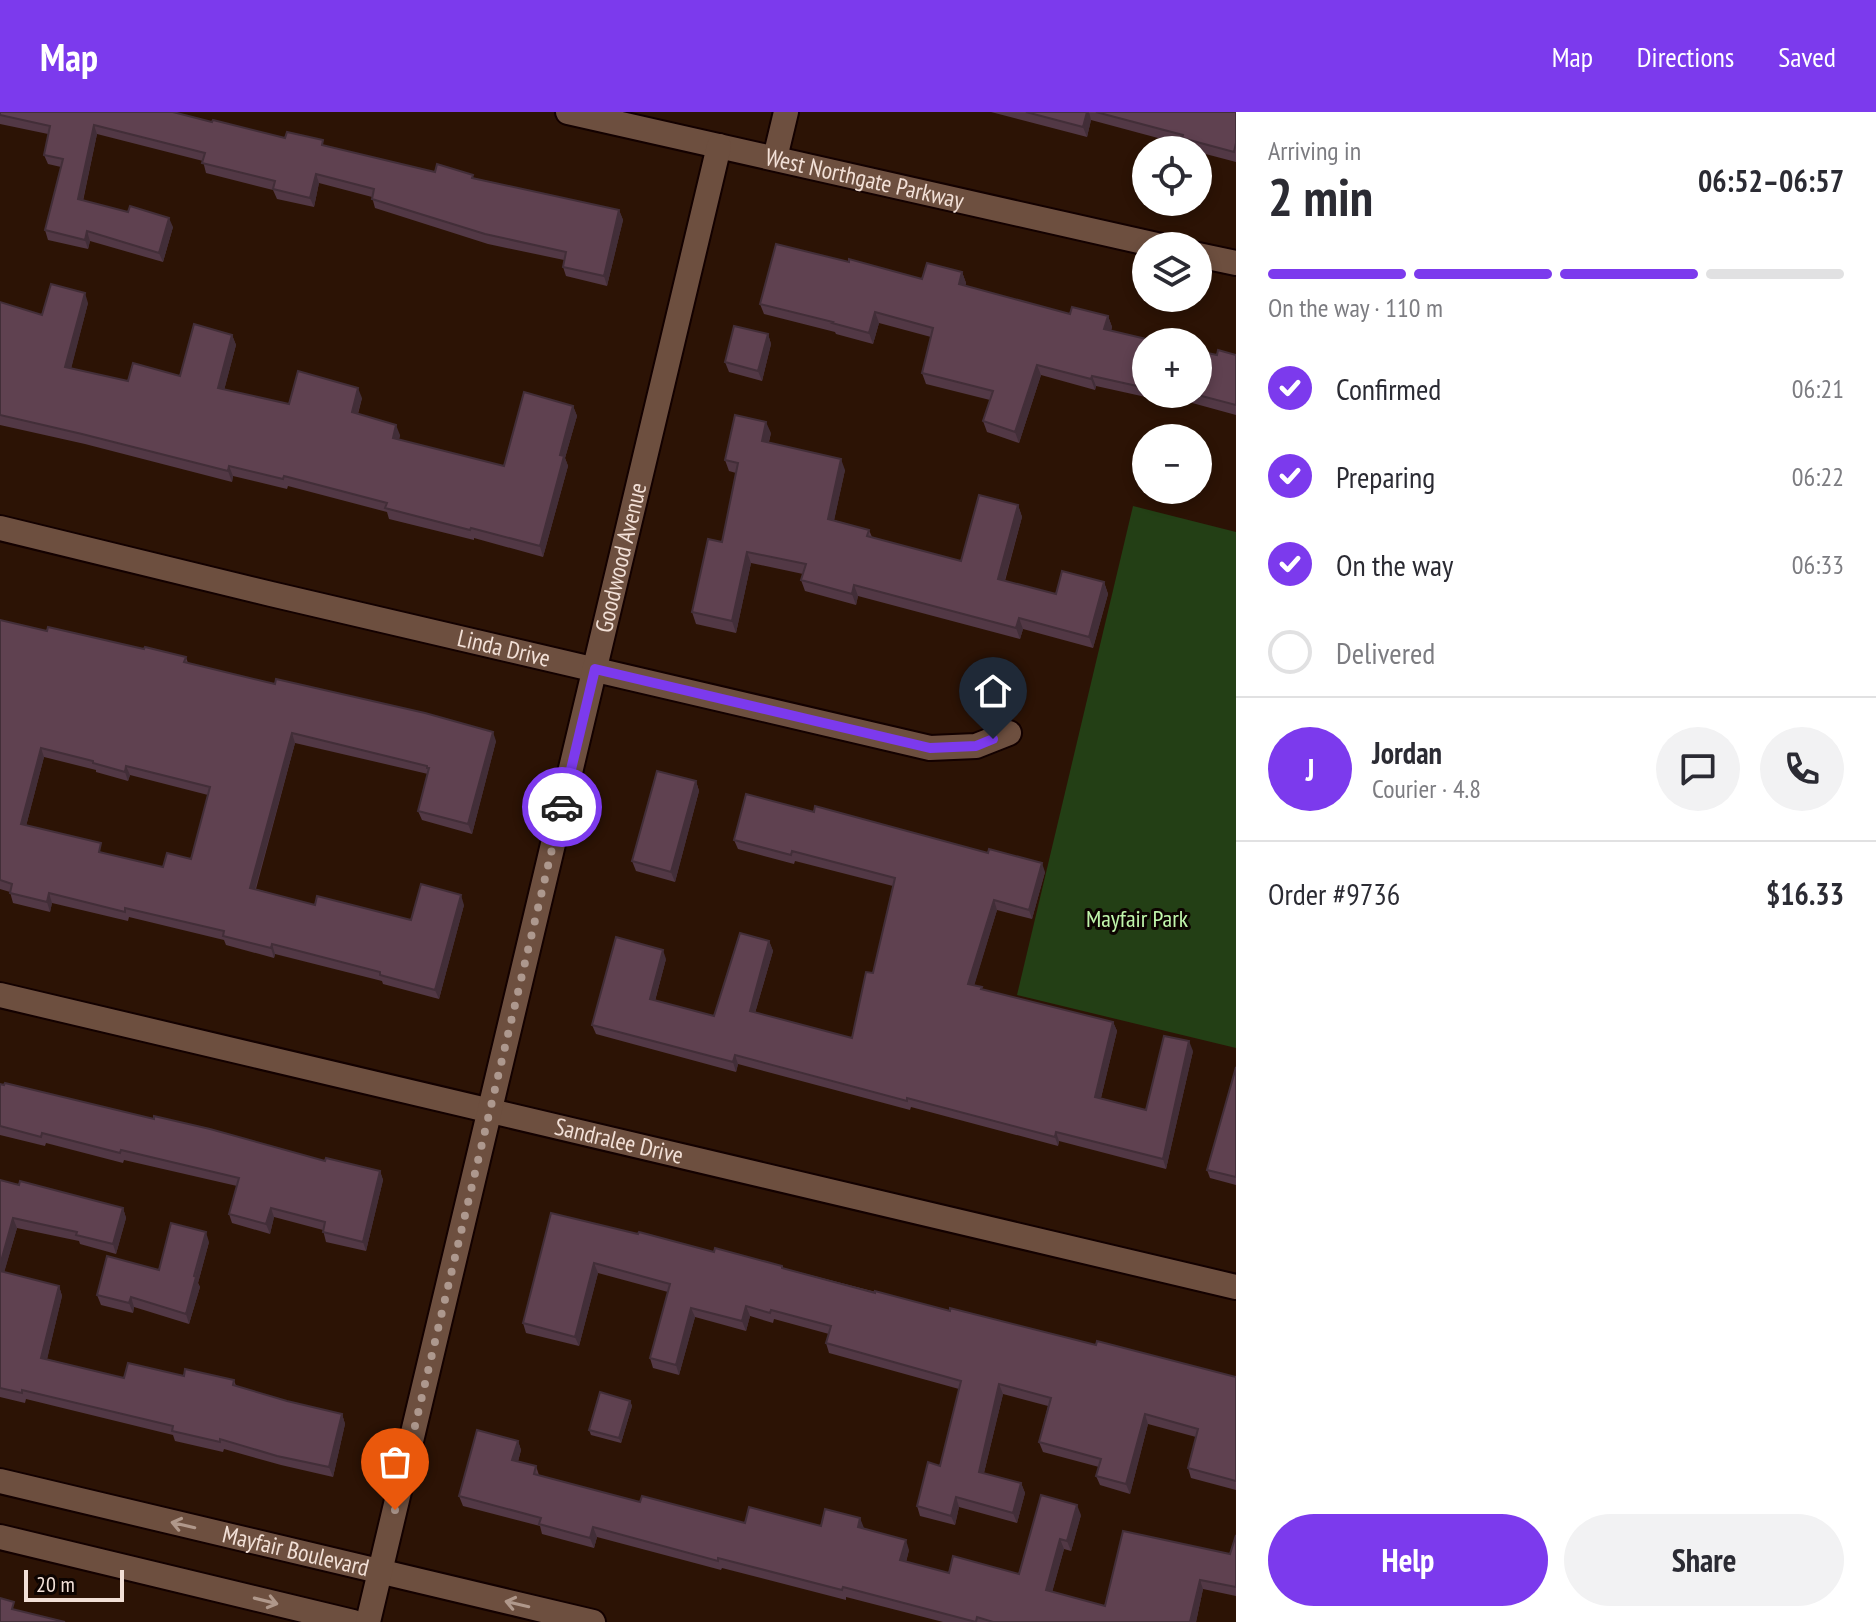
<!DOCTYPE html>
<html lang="en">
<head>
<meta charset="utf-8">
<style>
	body { margin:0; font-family:"PT Sans Narrow",sans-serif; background:#f2f2f3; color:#2b2b33; height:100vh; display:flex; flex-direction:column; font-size:30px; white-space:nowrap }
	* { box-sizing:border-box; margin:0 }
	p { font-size:26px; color:#7c7c81 }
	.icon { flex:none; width:44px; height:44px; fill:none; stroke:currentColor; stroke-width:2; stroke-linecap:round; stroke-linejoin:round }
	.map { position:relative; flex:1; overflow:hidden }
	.side { display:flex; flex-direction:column; background:#fff; width:640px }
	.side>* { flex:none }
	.fabs { position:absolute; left:1132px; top:24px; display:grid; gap:16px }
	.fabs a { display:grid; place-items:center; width:80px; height:80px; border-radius:50%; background:#fff; box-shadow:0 4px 12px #0003; font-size:40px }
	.scale { position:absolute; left:24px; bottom:20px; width:100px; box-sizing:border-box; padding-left:8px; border:4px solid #f2e0d7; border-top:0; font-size:22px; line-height:28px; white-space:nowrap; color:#f2e0d7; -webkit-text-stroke:6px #0d0401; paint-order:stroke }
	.pin { position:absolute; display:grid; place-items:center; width:68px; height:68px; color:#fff; margin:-82px -34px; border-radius:50% 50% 50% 0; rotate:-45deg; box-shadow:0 0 8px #0007 }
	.pin .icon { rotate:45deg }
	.courier { position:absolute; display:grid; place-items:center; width:80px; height:80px; margin:-40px; border:6px solid #7c3aed; border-radius:50%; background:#fff; color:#222; box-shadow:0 2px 10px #0007 }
	.overview em { font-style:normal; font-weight:600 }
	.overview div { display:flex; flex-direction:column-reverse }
	.overview { display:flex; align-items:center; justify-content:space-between; height:136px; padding:0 32px }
	h1 { font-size:52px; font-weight:600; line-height:60px }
	.bar { display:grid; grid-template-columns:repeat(4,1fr); gap:12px 8px; align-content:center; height:96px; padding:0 32px }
	.bar i { height:10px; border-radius:6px; background:#e1e1e2 }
	.bar .on { background:#7c3aed }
	.bar p { grid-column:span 4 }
	.line { display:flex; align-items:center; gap:20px; padding:0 32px; border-top:2px solid #e1e1e2 }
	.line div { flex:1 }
	.round { display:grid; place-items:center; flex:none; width:84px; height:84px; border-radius:42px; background:#f2f2f3 }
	ol { padding:0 32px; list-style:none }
	li { display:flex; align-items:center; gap:24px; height:88px }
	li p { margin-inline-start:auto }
	li .icon { padding:8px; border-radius:50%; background:#7c3aed; color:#fff; stroke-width:4 }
	li:last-child { color:#7c7c81 }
	li i { width:44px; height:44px; border:4px solid #e1e1e2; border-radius:50% }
	.button { display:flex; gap:16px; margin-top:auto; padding:16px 32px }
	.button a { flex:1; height:92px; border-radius:48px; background:#7c3aed; color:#fff; font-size:32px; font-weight:600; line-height:92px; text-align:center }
	.button a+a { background:#f2f2f3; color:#2b2b33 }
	header { display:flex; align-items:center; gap:48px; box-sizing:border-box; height:112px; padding:0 40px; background:#7c3aed; color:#fff }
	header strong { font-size:38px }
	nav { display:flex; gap:44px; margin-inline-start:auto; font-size:28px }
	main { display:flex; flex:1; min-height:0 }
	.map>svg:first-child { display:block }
</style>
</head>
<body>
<header>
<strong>Map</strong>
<nav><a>Map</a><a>Directions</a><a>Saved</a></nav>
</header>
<main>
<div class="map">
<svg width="1236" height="1510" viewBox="0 0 1236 1510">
	<rect width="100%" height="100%" fill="#2c1305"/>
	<path fill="#233f15" d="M1133,394L1236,420V936L1017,883Z"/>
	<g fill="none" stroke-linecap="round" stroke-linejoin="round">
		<g stroke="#130100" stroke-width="28">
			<g id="minor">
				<path id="s1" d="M568,0L1161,134"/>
				<path d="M775,46L786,0"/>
				<path d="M1198,143L1236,151"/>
				<path id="s2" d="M0,416L271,482L930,636L976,634L1009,621"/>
				<path id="s3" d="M0,883L1236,1175"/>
				<path id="s4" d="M0,1369L593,1510"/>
				<path d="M0,1425L353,1510"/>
				<path id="s5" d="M368,1510L719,34"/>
			</g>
		</g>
		<use href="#minor" stroke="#6d4f3f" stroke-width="24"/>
	</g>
	<path fill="#523845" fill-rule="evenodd" d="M0,0L285,26L326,34L435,60L474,66L619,98L623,108L607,174L566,164L563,155L564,148L488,132L375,96L372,85L319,71L314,95L277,87L273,78L206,61L203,49L97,22L83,89L173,115L163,150L90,129L88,137L48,128L45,118L61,55L48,52L44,43L48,22L0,12Z
		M991,0H1236V50L1198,40V38L1186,36L1184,33L1091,8L1087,25Z
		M849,150L922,167L962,160L966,171L965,174L1070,202L1108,204L1112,215L1111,219L1146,230V282H1198L1217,243H1236V303L1174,286L1173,291L1096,274L1095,278L1041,263L1019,331L987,320L983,309L990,288L926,272L922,261L931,225L879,211L873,232L836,222L835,220L764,202L760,192Z
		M0,190L42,203L88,191L71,256L128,269L180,264L232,223L236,233L224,278L289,292L362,286L358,302L400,323L399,328L504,354L573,294L577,304L565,346L568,354L543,445L474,426V428L389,407L387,400L288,374L287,377L233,364L232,370L85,332L0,313Z
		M768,222L771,232L762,269L729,260L725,250Z
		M771,321L769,330L845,358L834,408L869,418L872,425L961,449L1018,393L1022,405L1005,469L1056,482L1104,470L1108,482L1093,536L1023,517L1020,527L858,484L856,493L805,479L801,468L803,462L751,451L736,521L696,512L692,500L722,430L736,361L729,359L725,348Z
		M0,508L47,519L186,545L188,551L496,629L472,722L422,708L418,699L428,662L295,631L256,777L315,793L411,808L464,793L439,887L383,872L382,869L275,842L274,846L226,833L224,828L129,805L128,809L52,791L50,800L13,791L10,780L0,777ZM44,645L96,658V660L128,669L130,663L208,683L191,747L163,755L104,741L26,714Z
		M696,669L699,679L675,770L636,759L632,749Z
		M734,728L1045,760L1032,807L997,798L974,873L982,878L1113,910L1117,919L1101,986L1146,998L1193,939L1166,1057L1059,1029L1058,1034L911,995L910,998L738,952L736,960L596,922L592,913L666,847L655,889L714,904L769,829L773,839L755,901L852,926L873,861L893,774L795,749L794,752L738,737Z
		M1236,955V1073L1210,1066L1207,1058Z
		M0,972L325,1049L380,1059L383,1068L366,1139L326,1130L323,1118L274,1105L270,1122L232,1111L229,1102L237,1074L124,1048L123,1051L46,1031L45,1034L0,1023Z
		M0,1068L123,1096L126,1106L116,1142L80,1132L79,1129L17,1116L4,1160L59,1174L62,1184L47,1247L124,1266L184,1264L234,1268L236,1274L287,1289L342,1302L345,1312L333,1365L281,1353L224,1337L223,1340L175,1329L173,1323L26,1287L25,1291L0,1285Z
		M551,1101L714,1140L782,1154L783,1156L950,1199L1236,1265V1378L1191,1366L1188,1356L1196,1325L1148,1312L1130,1382L1100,1373L1096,1364L1099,1355L1043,1340L1039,1330L1048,1294L1003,1282L984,1361L1021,1371L1025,1381L1017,1411L959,1395L955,1413L920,1404L917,1394L940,1354L959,1277L829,1241L826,1231L829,1222L774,1207L773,1211L750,1204L746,1219L695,1205L679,1263L653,1256L650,1246L668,1180L598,1161L579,1234L526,1221L523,1211Z
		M209,1130L198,1171L200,1175L189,1212L134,1195L133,1201L101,1193L97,1183L159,1158Z
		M630,1289L632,1294L621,1331L591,1323L589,1318Z
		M518,1329L521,1338L518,1349L536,1354L539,1363L640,1390L745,1411L821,1414L860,1406L863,1417L909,1438L906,1450L949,1461L1019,1462L1081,1403L1071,1439L1064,1437L1052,1480L1105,1494L1230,1442L1236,1423V1484L1203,1477L1196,1510H943L846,1485V1488L722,1456L721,1458L597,1425L594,1436L542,1422L540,1414L463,1394L459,1384Z"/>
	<path fill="#422e38" d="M1087,0H1089L1091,8L1087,25L1083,15Z
		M94,13L97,22L81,97L78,87Z
		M316,62L319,71L314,95L310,86Z
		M619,98L623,108L607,174L604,164Z
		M169,106L173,115L163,150L159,141Z
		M87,119L90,129L88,137L85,128Z
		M962,160L966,171L963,183L959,172Z
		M85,181L88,191L69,265L65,255Z
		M875,200L879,211L873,232L869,221Z
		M1108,204L1112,215L1108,228L1104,217Z
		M768,222L771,232L762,269L758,259Z
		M232,223L236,233L222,286L218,276Z
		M1037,253L1041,263L1019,331L1015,320Z
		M1092,264L1096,274L1095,278L1091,267Z
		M358,276L362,286L355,311L352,300Z
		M573,294L577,304L565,346L568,354L543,445L540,434L560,343Z
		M766,310L771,321L766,340L762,329Z
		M396,313L400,323L396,337L393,326Z
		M841,347L845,358L832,418L828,407Z
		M229,354L233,364L232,370L228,359Z
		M1018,393L1022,405L1002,478L998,467Z
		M747,440L751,451L736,521L732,509Z
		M1104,470L1108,482L1093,536L1089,525Z
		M854,473L858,484L856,493L852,482Z
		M1019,506L1023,517L1020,527L1016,516Z
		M493,620L496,629L472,722L468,712Z
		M292,621L295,631L253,785L250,776Z
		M41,636L44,645L24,722L21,712Z
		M126,654L130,663L128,669L125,660Z
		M696,669L699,679L675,770L671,760Z
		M1042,751L1045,760L1032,807L1029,798Z
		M49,781L52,791L50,800L47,790Z
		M461,783L464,793L439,887L435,878Z
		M994,788L997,798L972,881L968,872Z
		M769,829L773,839L753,908L750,899Z
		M272,832L275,842L274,846L271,836Z
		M663,838L666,847L653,896L650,887Z
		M1113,910L1117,919L1099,994L1095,985Z
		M1189,929L1193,939L1166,1057L1163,1047Z
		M735,943L738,952L736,960L733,950Z
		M1056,1020L1059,1029L1058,1034L1055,1025Z
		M380,1059L383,1068L366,1139L363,1130Z
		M123,1096L126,1106L116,1142L113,1132Z
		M271,1096L274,1105L270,1122L266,1112Z
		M13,1106L17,1116L2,1168L0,1162V1153Z
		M206,1120L209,1130L198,1171L200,1175L189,1212L186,1202Z
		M594,1151L598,1161L579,1234L575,1225Z
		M59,1174L62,1184L45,1256L41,1246Z
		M131,1185L134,1195L133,1201L129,1191Z
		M746,1194L750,1204L746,1219L742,1209Z
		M691,1196L695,1205L679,1263L676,1253Z
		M999,1272L1003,1282L982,1369L979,1360Z
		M630,1289L632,1294L621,1331L619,1326Z
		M342,1302L345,1312L333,1365L329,1355Z
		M1145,1302L1148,1312L1130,1382L1126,1372Z
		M518,1329L521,1338L516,1358L512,1348Z
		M1021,1371L1025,1381L1017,1411L1013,1401Z
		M956,1385L959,1395L955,1413L951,1404Z
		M1077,1393L1081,1403L1071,1439L1067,1429Z
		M860,1406L864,1416L861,1425L858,1415Z
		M593,1415L597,1425L594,1436L590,1426Z
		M1060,1427L1064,1437L1050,1488L1046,1478Z
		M906,1428L909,1438L904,1458L900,1448Z
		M1200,1468L1203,1477L1196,1510H1190Z"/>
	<path fill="#5f4150" stroke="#422e38" stroke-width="2" fill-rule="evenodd" d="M0,0H173L212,10L213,8L285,26L287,20L323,28L322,33L435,60L437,52L473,63L472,66L619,98L604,164L563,155L566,140L485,122L372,87L374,77L316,62L310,86L273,77L275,69L202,51L205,41L94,13L78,87L128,100L130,94L169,106L159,141L87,119L85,128L45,118L63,47L44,43L50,14L0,3Z
		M1026,0H1087L1083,15Z
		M1096,0H1236V31L1234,40L1182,26L1183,23Z
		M776,132L849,150V147L922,167L927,151L962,160L959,172L1070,202L1072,195L1108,204L1104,217L1159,230H1146V276L1092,264L1091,267L1037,253L1015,320L983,309L993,279L922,261L933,216L875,200L869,221L832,211L833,210L760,192Z
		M51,172L85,181L65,255L128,269L133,251L180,264L194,212L232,223L218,276L289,292L298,259L358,276L352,300L396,313L393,326L504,354L524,280L573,294L560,343L564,344L540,434L471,416L470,418L385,396L387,391L284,364L283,367L229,354L228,359L82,322L0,303V190L42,203Z
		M734,214L768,222L758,259L725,250Z
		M1218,238L1236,243V293L1194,282H1198V239L1217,243Z
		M735,303L766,310L762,329L841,347L828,407L869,418L867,424L961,449L979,383L1018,393L998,467L1056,482L1062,459L1104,470L1089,525L1019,506L1016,516L854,473L852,482L801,468L806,452L747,440L732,509L692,500L708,427L722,430L738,351L725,348Z
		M0,508L47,519L48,515L144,537L145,535L186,545L184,550L275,572L276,567L425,601L493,620L468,712L418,699L429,656H427V654L292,621L250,776L315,793L317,784L411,808L421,772L461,783L435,878L380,863V860L272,832L271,836L223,824L224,819L125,796V800L49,781L47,790L10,781L12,772L0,768ZM41,636L93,649V651L125,660L126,654L210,675L191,747L167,741L163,755L99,740L101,731L21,712Z
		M657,659L696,669L671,760L632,749Z
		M746,682L814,700L815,694L988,741L989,737L1042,751L1029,798L994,788L968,872L982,875L981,877L1113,910L1095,985L1146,998L1164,924L1189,929L1163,1047L1056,1020L1055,1025L907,986V989L735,943L733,950L592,913L616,825L663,838L650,887L714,904L740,821L769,829L750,899L852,926L866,860L873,861L895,766L792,739L791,743L734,728Z
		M1236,955V1065L1207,1058Z
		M5,971L154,1007V1004L210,1017L325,1049L326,1046L380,1059L363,1130L323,1120L325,1110L271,1096L266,1112L229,1102L239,1066L121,1038L120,1041L42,1021L41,1025L0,1014V972L4,973Z
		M0,1068L19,1073L20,1069L123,1096L113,1132L76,1123L77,1120L13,1106L0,1153Z
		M551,1101L638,1122L639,1120L714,1140L715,1136L782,1154V1156L875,1181V1179L950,1199V1196L1096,1233L1097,1229L1236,1265V1369L1188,1356L1198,1317L1145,1302L1126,1372L1096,1364L1101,1347L1039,1330L1051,1286L999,1272L979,1360L1021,1371L1013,1401L956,1385L951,1404L917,1394L928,1350L940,1354L961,1269L826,1231L831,1214L771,1198L770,1201L746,1194L742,1209L691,1196L676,1253L650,1246L670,1172L594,1151L575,1225L523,1211Z
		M171,1111L206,1120L194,1164L196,1165L186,1202L131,1185L129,1191L97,1183L107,1144L159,1158Z
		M0,1159L59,1174L41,1246L124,1266L128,1251L184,1264L185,1257L234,1268L233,1273L287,1289L342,1302L329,1355L277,1344L220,1327V1330L172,1319L173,1314L22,1278V1281L0,1276Z
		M600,1280L630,1289L619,1326L589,1318Z
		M477,1318L518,1329L512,1348L536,1354L534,1362L640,1390L642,1384L745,1411L749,1395L821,1414L825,1397L860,1406L858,1415L906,1428L900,1448L949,1461L953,1444L1019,1462L1041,1383L1077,1393L1067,1429L1060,1427L1046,1478L1105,1494L1123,1419L1230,1442L1236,1423V1475L1200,1468L1190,1510H993L977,1505L976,1510L843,1475L842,1478L718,1446V1449L593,1415L590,1426L539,1412L541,1406L459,1384Z
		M0,1486L14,1490L12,1497L65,1510H0Z"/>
	<defs><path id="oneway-shaft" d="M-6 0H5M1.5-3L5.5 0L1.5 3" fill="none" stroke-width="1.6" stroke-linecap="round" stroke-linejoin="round" transform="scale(2)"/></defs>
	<g stroke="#b0988b">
		<use href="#oneway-shaft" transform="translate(183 1413) rotate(-167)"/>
		<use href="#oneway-shaft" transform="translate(266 1489) rotate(14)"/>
		<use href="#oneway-shaft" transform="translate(517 1492) rotate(-167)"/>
	</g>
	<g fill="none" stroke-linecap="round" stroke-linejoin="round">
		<path stroke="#ad988e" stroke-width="8" stroke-dasharray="0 14.4" d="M395,1398L562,695"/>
		<path stroke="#7c3aed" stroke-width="10" d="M562,695L595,557L930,636L976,634L993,627"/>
	</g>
	<g text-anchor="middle" stroke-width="6" stroke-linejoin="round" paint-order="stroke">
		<g font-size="24" fill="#f2e0d7" stroke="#0d0401">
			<text dy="8" stroke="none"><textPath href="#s1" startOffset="304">West Northgate Parkway</textPath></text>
			<text dy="8" stroke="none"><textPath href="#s5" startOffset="1094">Goodwood Avenue</textPath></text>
			<text dy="8" stroke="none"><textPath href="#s2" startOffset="518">Linda Drive</textPath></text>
			<text dy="8" stroke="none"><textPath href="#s3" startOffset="636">Sandralee Drive</textPath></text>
			<text dy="8" stroke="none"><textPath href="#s4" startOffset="304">Mayfair Boulevard</textPath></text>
		</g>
		<g font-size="24" fill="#c0f5ab" stroke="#0d0401">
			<text x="1137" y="815">Mayfair Park</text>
		</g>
	</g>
</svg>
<div class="fabs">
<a><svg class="icon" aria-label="locate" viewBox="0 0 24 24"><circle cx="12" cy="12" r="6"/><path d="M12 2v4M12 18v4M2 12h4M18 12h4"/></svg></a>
<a><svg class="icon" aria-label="layers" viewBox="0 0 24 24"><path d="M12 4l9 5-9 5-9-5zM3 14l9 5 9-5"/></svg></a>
<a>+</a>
<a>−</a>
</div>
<div class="scale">20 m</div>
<div class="pin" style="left:395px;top:1398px;background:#ea580c"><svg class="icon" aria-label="bag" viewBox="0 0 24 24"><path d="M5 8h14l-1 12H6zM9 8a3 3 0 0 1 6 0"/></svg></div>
<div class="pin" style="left:993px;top:627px;background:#1f2937"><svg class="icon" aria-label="home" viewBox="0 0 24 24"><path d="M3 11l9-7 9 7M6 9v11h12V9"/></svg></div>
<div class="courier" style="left:562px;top:695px"><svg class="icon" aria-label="car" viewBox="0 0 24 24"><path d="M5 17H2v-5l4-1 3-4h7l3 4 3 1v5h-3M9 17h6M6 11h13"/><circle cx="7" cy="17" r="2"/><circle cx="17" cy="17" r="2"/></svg></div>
</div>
<section class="side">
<div class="overview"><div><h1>2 min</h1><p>Arriving in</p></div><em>06:52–06:57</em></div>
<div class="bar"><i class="on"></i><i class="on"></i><i class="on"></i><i></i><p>On the way · 110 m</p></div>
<ol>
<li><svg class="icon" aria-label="check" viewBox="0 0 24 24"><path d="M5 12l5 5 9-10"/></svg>Confirmed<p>06:21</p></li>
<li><svg class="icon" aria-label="check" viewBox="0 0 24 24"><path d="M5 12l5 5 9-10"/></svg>Preparing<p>06:22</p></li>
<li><svg class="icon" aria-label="check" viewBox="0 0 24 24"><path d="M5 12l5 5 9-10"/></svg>On the way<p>06:33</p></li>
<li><i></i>Delivered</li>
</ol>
<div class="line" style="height:144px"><b class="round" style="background:#7c3aed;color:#fff">J</b><div><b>Jordan</b><p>Courier · 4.8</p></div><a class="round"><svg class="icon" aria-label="chat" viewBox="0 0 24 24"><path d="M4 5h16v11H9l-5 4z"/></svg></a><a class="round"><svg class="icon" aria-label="phone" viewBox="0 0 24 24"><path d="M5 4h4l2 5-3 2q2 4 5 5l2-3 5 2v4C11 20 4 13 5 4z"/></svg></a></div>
<div class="line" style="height:104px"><div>Order #9736</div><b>$16.33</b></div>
<div class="button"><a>Help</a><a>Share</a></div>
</section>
</main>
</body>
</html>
